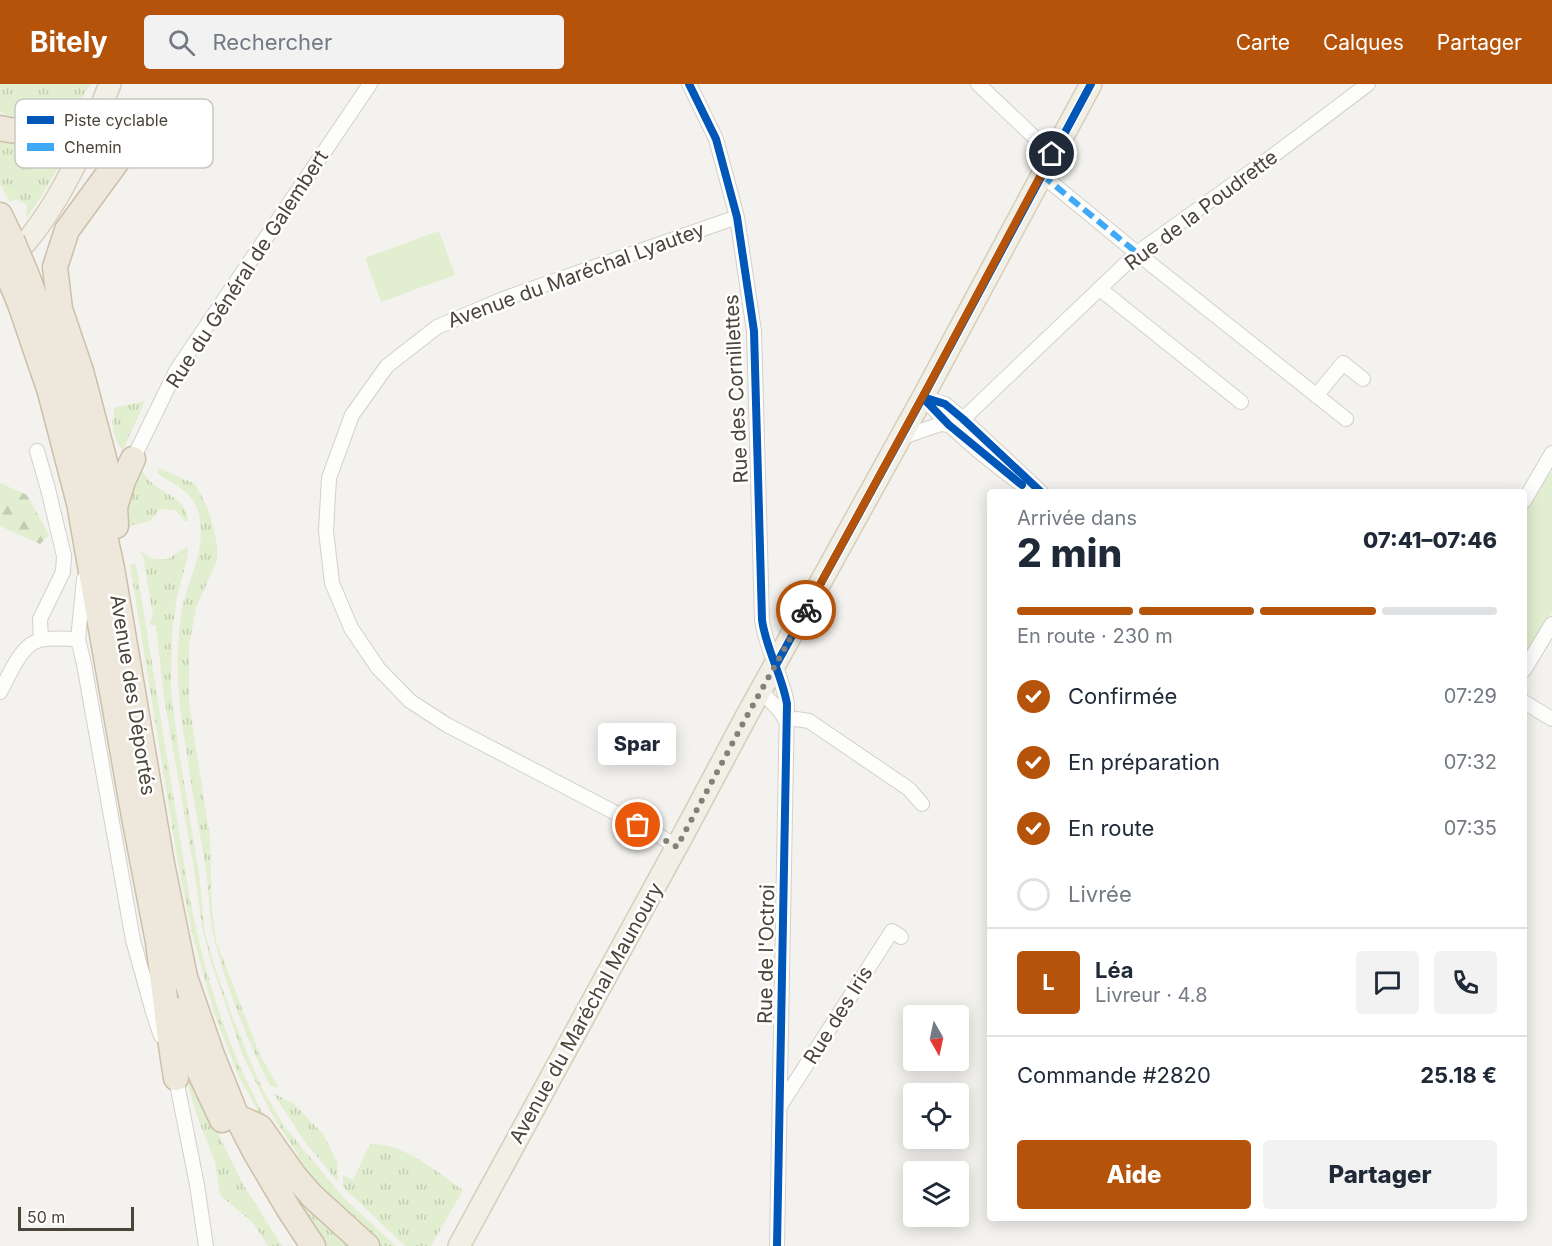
<!DOCTYPE html>
<html lang="fr">
<head>
<meta charset="utf-8">
<style>
	body { margin:0; font-family:Inter,sans-serif; background:#f2f2f3; color:#1f2937; height:100vh; display:flex; flex-direction:column; font-size:22px; white-space:nowrap }
	* { box-sizing:border-box; margin:0 }
	p { font-size:20px; color:#747a83 }
	.icon { flex:none; width:33px; height:33px; fill:none; stroke:currentColor; stroke-width:2; stroke-linecap:round; stroke-linejoin:round }
	.map { position:relative; flex:1; overflow:hidden }
	.sheet { position:absolute; left:987px; top:405px; width:540px; height:732px; display:flex; flex-direction:column; background:#fff; border-radius:6px; box-shadow:0 3px 15px #0003 }
	.sheet>* { flex:none }
	.needle { width:39px; rotate:171deg }
	.tools { position:absolute; left:903px; top:921px; display:grid; gap:12px }
	.tools a { display:grid; place-items:center; width:66px; height:66px; border-radius:6px; background:#fff; box-shadow:0 3px 15px #0003; font-size:30px }
	.scale { position:absolute; left:18px; bottom:15px; width:116px; box-sizing:border-box; padding-left:6px; border:3px solid #4b4439; border-top:0; font-size:16px; line-height:21px; white-space:nowrap; color:#4b4439; -webkit-text-stroke:4px #fff; paint-order:stroke }
	.pin { position:absolute; display:grid; place-items:center; width:51px; height:51px; color:#fff; margin:-26px; border:3px solid #fff; border-radius:50%; box-shadow:0 2px 6px #0007 }
	.courier { position:absolute; display:grid; place-items:center; width:60px; height:60px; margin:-30px; border:4px solid #b45309; border-radius:50%; background:#fff; color:#222; box-shadow:0 2px 8px #0007 }
	.bubble { position:absolute; height:42px; border-radius:6px; background:#fff; box-shadow:0 3px 15px #0003; font-size:20px; font-weight:800; line-height:42px; text-align:center }
	.overview em { font-style:normal; font-weight:800 }
	.overview div { display:flex; flex-direction:column-reverse }
	.overview { display:flex; align-items:center; justify-content:space-between; height:102px; padding:0 30px }
	h1 { font-size:39px; font-weight:800; line-height:45px }
	.bar { display:grid; grid-template-columns:repeat(4,1fr); gap:9px 6px; align-content:center; height:72px; padding:0 30px }
	.bar i { height:8px; border-radius:4px; background:#e0e1e3 }
	.bar .selected { background:#b45309 }
	.bar p { grid-column:span 4 }
	.line { display:flex; align-items:center; gap:15px; padding:0 30px; border-top:2px solid #e0e1e3 }
	.line div { flex:1 }
	.round { display:grid; place-items:center; flex:none; width:63px; height:63px; border-radius:6px; background:#f2f2f3 }
	ol { padding:0 30px; list-style:none }
	li { display:flex; align-items:center; gap:18px; height:66px }
	li p { margin-inline-start:auto }
	li .icon { padding:6px; border-radius:50%; background:#b45309; color:#fff; stroke-width:4 }
	li:last-child { color:#747a83 }
	li i { width:33px; height:33px; border:3px solid #e0e1e3; border-radius:50% }
	.button { display:flex; gap:12px; margin-top:auto; padding:12px 30px }
	.button a { flex:1; height:69px; border-radius:6px; background:#b45309; color:#fff; font-size:24px; font-weight:800; line-height:69px; text-align:center }
	.button a+a { background:#f2f2f3; color:#1f2937 }
	header { display:flex; align-items:center; gap:36px; box-sizing:border-box; height:84px; padding:0 30px; background:#b45309; color:#fff }
	header strong { font-size:28px }
	nav { display:flex; gap:33px; margin-inline-start:auto; font-size:21px }
	.search { width:420px; height:54px; background:#f2f2f3; display:flex; align-items:center; gap:15px; box-sizing:border-box; padding:0 21px; border-radius:6px; color:#747a83; font-size:22px }
	.map>svg:first-child { display:block }
</style>
</head>
<body>
<header>
<strong>Bitely</strong>
<div class="search"><svg class="icon" aria-label="search" viewBox="0 0 24 24"><circle cx="10" cy="10" r="6"/><path d="M15 15l6 6"/></svg>Rechercher</div>
<nav><a>Carte</a><a>Calques</a><a>Partager</a></nav>
</header>
<div class="map">
<svg width="1552" height="1162" viewBox="0 0 1552 1162">
	<defs>
		<pattern id="grass-tufts" width="24" height="20" patternUnits="userSpaceOnUse" patternTransform="scale(1.5)"><rect width="24" height="20" fill="#e1eecf"/><path d="M3 7l-1-3M5 7V3M7 7l1-3M15 17l-1-3M17 17v-4M19 17l1-3" fill="none" stroke="#c3cdb2"/></pattern>
		<pattern id="forest-firs" width="22" height="20" patternUnits="userSpaceOnUse" patternTransform="scale(1.5)"><rect width="22" height="20" fill="#e1eecf"/><path d="M5 1l3.5 6h-7zM16 11l3.5 6h-7z" fill="#c3cdb2"/></pattern>
	</defs>
	<rect width="100%" height="100%" fill="#f4f2ee"/>
	<path fill="url(#grass-tufts)" d="M0,0H91L82,13L57,29L18,35L0,28Z
		M78,40C65,74 47,105 26,135L27,121L16,115L10,118L0,100V49Z
		M145,317L123,366C114,356 114,349 112,336L114,335V324Z
		M159,384L195,400L209,427L217,460V477L196,524L189,562V619L210,754L212,824L216,857L260,971L279,1004L270,1002C247,956 228,907 215,858C209,835 209,810 206,786C202,759 196,732 192,705C186,659 175,612 178,565C179,550 180,531 184,516C192,487 204,468 200,437C197,408 177,403 157,389Z
		M140,385C144,390 148,395 153,400C167,411 187,416 188,437H185L175,426L160,425L150,437L129,442V432L122,431Z
		M188,462L187,476L177,512L172,549L171,607L178,662L199,790L205,849L215,884L233,934L251,979L263,1006L284,1042L343,1113L396,1162H379L318,1108L271,1050L239,993L214,929L191,845L177,773L130,481L136,480L187,798C201,879 224,959 264,1031C272,1046 283,1059 292,1073L298,1071L271,1029L243,972L210,875L202,842L193,779L164,614L156,542L149,540L153,532L143,472L139,467L154,475H168Z
		M187,980L214,1041L243,1100L282,1162H268L253,1139L220,1111L215,1078L197,1032L184,986Z
		M273,1009L294,1020L323,1050L337,1078L338,1098L305,1058Z
		M370,1060C405,1059 435,1087 463,1106L431,1162H405L343,1103V1091L353,1096Z
		M283,1096L354,1162H327L316,1148Z"/>
	<path fill="url(#forest-firs)" d="M0,399L27,411L49,451L40,460L0,442Z"/>
	<path fill="#e1eecf" d="M439,147L455,191L381,218L365,174Z
		M1552,387V528L1524,574V428L1542,398Z"/>
	<g fill="none" stroke-linecap="round" stroke-linejoin="round">
		<g stroke="#d2d0cb" stroke-width="16">
			<path id="street" d="M689,0L716,55L737,133L754,247L762,536C766,565 782,591 787,620L777,1162
				M978,0L1052,70
				M1042,91L1132,165L1346,335
				M1100,205L1241,318
				M1316,312L1343,279L1363,295
				M923,313L945,320L963,335L1041,408
				M923,313C953,348 994,381 1032,408
				M963,335L1137,169L1274,71L1368,0
				M900,354L941,340L949,341
				M37,367L48,405L64,472L63,488L40,535L41,555
				M133,375L176,287L370,0
				M1524,417L1552,369
				M84,495L78,555L84,580L133,856L153,928L161,952
				M1524,586L1552,540
				M761,607L780,627L786,637
				M0,608C9,592 21,560 40,556C52,553 66,555 78,555
				M1524,618L1552,635
				M786,637L796,635L809,637L909,705L922,720
				M677,763L658,751L447,641L410,617L378,584L351,544L332,499L326,447L329,394L352,331L387,282L437,243L503,215L737,133
				M175,990L197,1101L206,1162
				M780,1022L892,847L901,853"/>
		</g>
		<g stroke="#d6cebb" stroke-width="24">
			<path id="primary" d="M7,177C14,170 21,164 27,157C64,112 89,53 110,0
				M459,1162L683,751L747,631L923,313L1091,0"/>
		</g>
		<g stroke="#ccbfa9" stroke-width="27">
			<path id="highway" d="M0,44C34,54 67,35 100,26L118,37L124,48V62L116,79L67,146L55,183L60,225L81,287L104,374L115,422L116,442
				M0,131L12,156
				M26,189C43,233 60,278 73,323C89,376 100,430 112,484L162,780L185,893L212,971L237,1033L255,1068L288,1124L313,1162
				M13,203L20,220L50,308L79,419L134,733L158,858L170,955L176,994
				M116,420L123,397L133,375
				M177,926L200,989L222,1036
				M242,1035L260,1043L293,1090L312,1112L367,1162"/>
		</g>
		<use href="#street" stroke="#fdfdfc" stroke-width="14"/>
		<use href="#primary" stroke="#f2efe6" stroke-width="21"/>
		<use href="#highway" stroke="#ede8db" stroke-width="24"/>
		<g stroke="#ccbfa9" stroke-width="27" stroke-linecap="butt">
			<path id="highway-bridge" d="M12,156L26,189
				M0,172L13,203"/>
		</g>
		<use href="#highway-bridge" stroke="#ede8db" stroke-width="24"/>
		<path stroke="#3fa9f5" stroke-width="6" stroke-dasharray="12 6" stroke-linecap="butt" d="M1042,91L1137,169"/>
		<g stroke="#fff" stroke-width="11">
			<path id="cycleway" d="M689,0L716,55L737,133L754,247L762,536C766,565 782,591 787,620L777,1162
				M923,313L945,320L963,335L1041,408
				M923,314L949,341L1022,401
				M776,581L923,313L1091,0"/>
		</g>
		<use href="#cycleway" stroke="#0057b8" stroke-width="8"/>
	</g>
	<g fill="none" stroke-linecap="round" stroke-linejoin="round">
		<path stroke="#868178" stroke-width="6" stroke-dasharray="0 10.8" d="M638,741L677,763L747,632L806,526"/>
		<path stroke="#b45309" stroke-width="8" d="M806,526L930,299L1052,70"/>
	</g>
	<g text-anchor="middle" stroke-width="5" stroke-linejoin="round" paint-order="stroke">
		<g font-size="20" fill="#4b4439" stroke="#fff">
			<text transform="translate(1201 126) rotate(-37)" y="7">Rue de la Poudrette</text>
			<text transform="translate(247 185) rotate(-57)" y="7">Rue du Général de Galembert</text>
			<text transform="translate(576 191) rotate(-20)" y="7">Avenue du Maréchal Lyautey</text>
			<text transform="translate(736 305) rotate(-93)" y="7">Rue des Cornillettes</text>
			<text transform="translate(133 611) rotate(81)" y="7">Avenue des Déportés</text>
			<text transform="translate(766 870) rotate(-89)" y="7">Rue de l'Octroi</text>
			<text transform="translate(586 929) rotate(-61)" y="7">Avenue du Maréchal Maunoury</text>
			<text transform="translate(838 931) rotate(-58)" y="7">Rue des Iris</text>
		</g>
	</g>
	<rect x="15" y="15" width="198" height="69" rx="9" fill="#fff" stroke="#c9c7c4" stroke-width="1.5"/>
	<rect x="27" y="32" width="27" height="8" fill="#0057b8"/>
	<rect x="27" y="59" width="27" height="8" fill="#3fa9f5"/>
	<g font-size="16" fill="#4b4439">
		<text x="64" y="42">Piste cyclable</text>
		<text x="64" y="69">Chemin</text>
	</g>
</svg>
<div class="tools">
<a><svg class="needle" viewBox="-14 -14 28 28"><path d="M0-13l5 13h-10z" fill="#e53935"/><path d="M0 13l5-13h-10z" fill="#747a83"/></svg></a>
<a><svg class="icon" aria-label="locate" viewBox="0 0 24 24"><circle cx="12" cy="12" r="6"/><path d="M12 2v4M12 18v4M2 12h4M18 12h4"/></svg></a>
<a><svg class="icon" aria-label="layers" viewBox="0 0 24 24"><path d="M12 4l9 5-9 5-9-5zM3 14l9 5 9-5"/></svg></a>
</div>
<div class="scale">50 m</div>
<div class="pin" style="left:638px;top:741px;background:#ea580c"><svg class="icon" aria-label="bag" viewBox="0 0 24 24"><path d="M5 8h14l-1 12H6zM9 8a3 3 0 0 1 6 0"/></svg></div>
<div class="pin" style="left:1052px;top:70px;background:#1f2937"><svg class="icon" aria-label="home" viewBox="0 0 24 24"><path d="M3 11l9-7 9 7M6 9v11h12V9"/></svg></div>
<div class="courier" style="left:806px;top:526px"><svg class="icon" aria-label="bike" viewBox="0 0 24 24"><circle cx="6" cy="16" r="4"/><circle cx="18" cy="16" r="4"/><path d="M6 16l4-8h5l3 8M10 8l3 8H6M13 5h3"/></svg></div>
<div class="bubble" style="left:598px;top:639px;width:78px">Spar</div>
<section class="sheet">
<div class="overview"><div><h1>2 min</h1><p>Arrivée dans</p></div><em>07:41–07:46</em></div>
<div class="bar"><i class="selected"></i><i class="selected"></i><i class="selected"></i><i></i><p>En route · 230 m</p></div>
<ol>
<li><svg class="icon" aria-label="check" viewBox="0 0 24 24"><path d="M5 12l5 5 9-10"/></svg>Confirmée<p>07:29</p></li>
<li><svg class="icon" aria-label="check" viewBox="0 0 24 24"><path d="M5 12l5 5 9-10"/></svg>En préparation<p>07:32</p></li>
<li><svg class="icon" aria-label="check" viewBox="0 0 24 24"><path d="M5 12l5 5 9-10"/></svg>En route<p>07:35</p></li>
<li><i></i>Livrée</li>
</ol>
<div class="line" style="height:108px"><b class="round" style="background:#b45309;color:#fff">L</b><div><b>Léa</b><p>Livreur · 4.8</p></div><a class="round"><svg class="icon" aria-label="chat" viewBox="0 0 24 24"><path d="M4 5h16v11H9l-5 4z"/></svg></a><a class="round"><svg class="icon" aria-label="phone" viewBox="0 0 24 24"><path d="M5 4h4l2 5-3 2q2 4 5 5l2-3 5 2v4C11 20 4 13 5 4z"/></svg></a></div>
<div class="line" style="height:78px"><div>Commande #2820</div><b>25.18 €</b></div>
<div class="button"><a>Aide</a><a>Partager</a></div>
</section>
</div>
</body>
</html>
